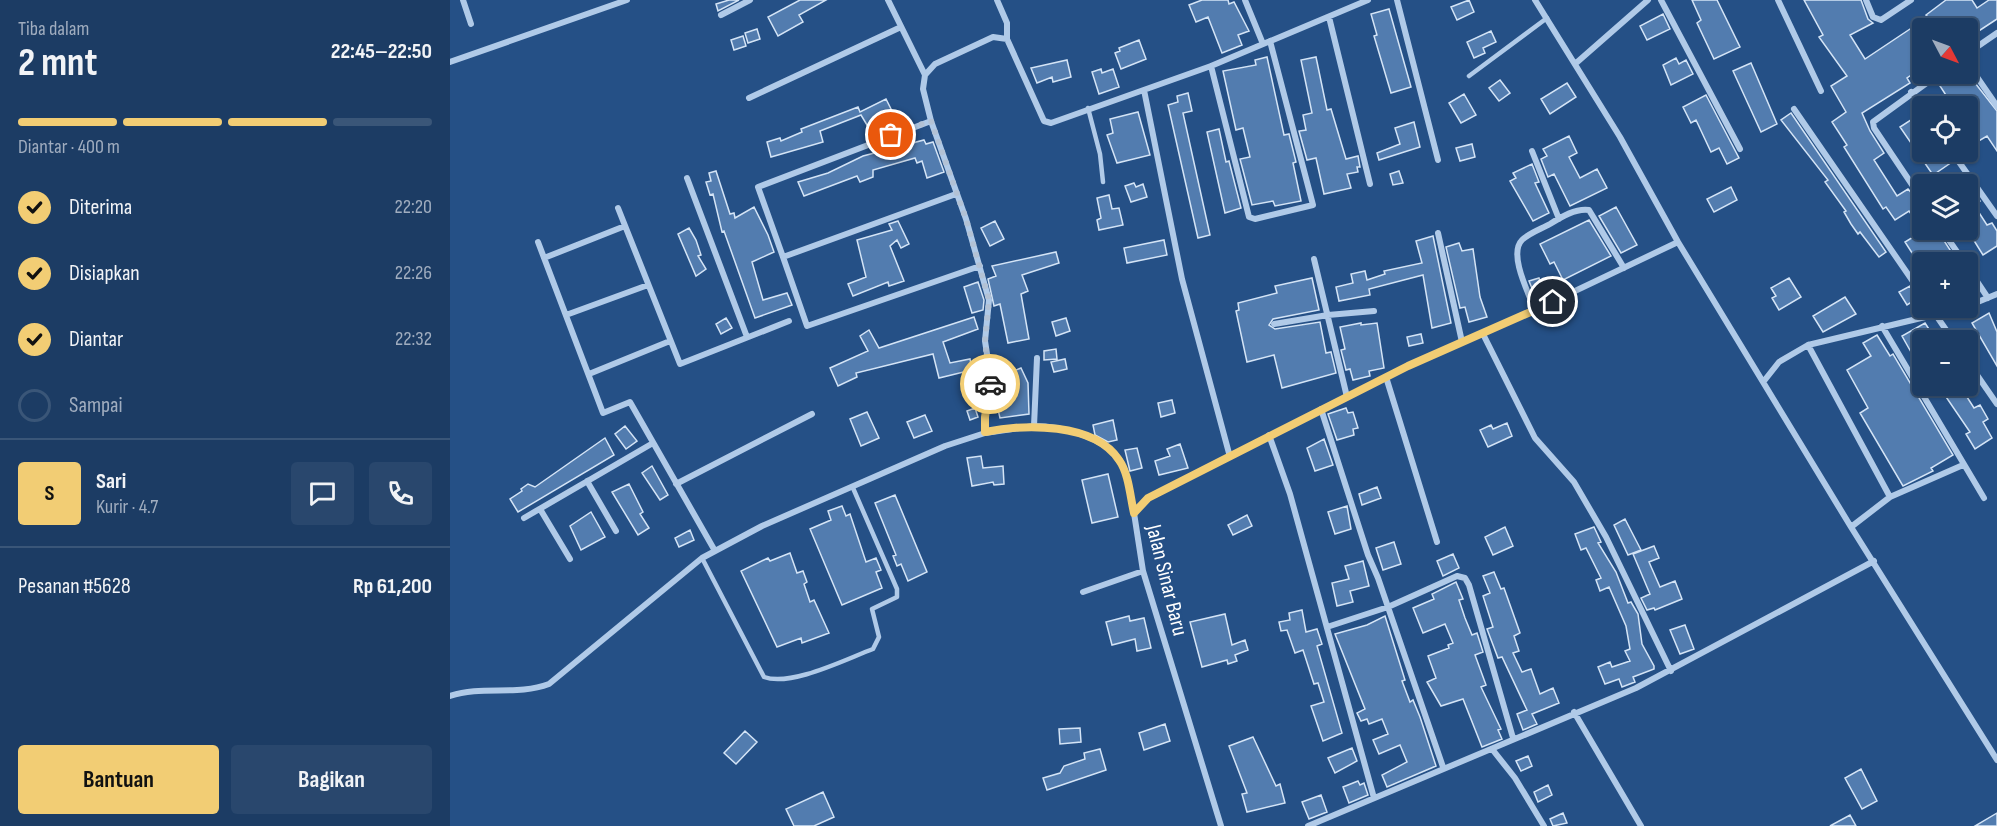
<!DOCTYPE html>
<html lang="id">
<head>
<meta charset="utf-8">
<style>
	body { margin:0; font-family:"Sofia Sans Condensed",sans-serif; background:#29476d; color:#f1f3f6; height:100vh; display:flex; flex-direction:column; font-size:22px; white-space:nowrap }
	* { box-sizing:border-box; margin:0 }
	p { font-size:20px; color:#a0adbf }
	.icon { flex:none; width:33px; height:33px; fill:none; stroke:currentColor; stroke-width:2; stroke-linecap:round; stroke-linejoin:round }
	.map { position:relative; flex:1; overflow:hidden }
	.drawer { display:flex; flex-direction:column; background:#1c3c64; width:450px }
	.drawer>* { flex:none }
	.needle { width:39px; rotate:131deg }
	.controls { position:absolute; left:1462px; top:18px; display:grid; gap:12px }
	.controls a { display:grid; place-items:center; width:66px; height:66px; border-radius:6px; background:#1c3c64; box-shadow:0 2px 4px #0004,0 0 0 2px #3a5678; font-size:30px }
	.pin { position:absolute; display:grid; place-items:center; width:51px; height:51px; color:#fff; margin:-26px; border:3px solid #fff; border-radius:50%; box-shadow:0 2px 6px #0007 }
	.courier { position:absolute; display:grid; place-items:center; width:60px; height:60px; margin:-30px; border:4px solid #f2cd74; border-radius:50%; background:#fff; color:#222; box-shadow:0 2px 8px #0007 }
	.overview em { font-style:normal; font-weight:700 }
	.overview div { display:flex; flex-direction:column-reverse }
	.overview { display:flex; align-items:center; justify-content:space-between; height:102px; padding:0 18px }
	h1 { font-size:39px; font-weight:700; line-height:45px }
	.bar { display:grid; grid-template-columns:repeat(4,1fr); gap:9px 6px; align-content:center; height:72px; padding:0 18px }
	.bar i { height:8px; border-radius:4px; background:#3a5678 }
	.bar .selected { background:#f2cd74 }
	.bar p { grid-column:span 4 }
	.line { display:flex; align-items:center; gap:15px; padding:0 18px; border-top:2px solid #3a5678 }
	.line div { flex:1 }
	.round { display:grid; place-items:center; flex:none; width:63px; height:63px; border-radius:6px; background:#29476d }
	ol { padding:0 18px; list-style:none }
	li { display:flex; align-items:center; gap:18px; height:66px }
	li p { margin-inline-start:auto }
	li .icon { padding:6px; border-radius:50%; background:#f2cd74; color:#111; stroke-width:4 }
	li:last-child { color:#a0adbf }
	li i { width:33px; height:33px; border:3px solid #3a5678; border-radius:50% }
	.primary-button { display:flex; gap:12px; margin-top:auto; padding:12px 18px }
	.primary-button a { flex:1; height:69px; border-radius:6px; background:#f2cd74; color:#111; font-size:24px; font-weight:700; line-height:69px; text-align:center }
	.primary-button a+a { background:#29476d; color:#f1f3f6 }
	main { display:flex; flex:1; min-height:0 }
	.map>svg:first-child { display:block }
</style>
</head>
<body>
<main>
<section class="drawer">
<div class="overview"><div><h1>2 mnt</h1><p>Tiba dalam</p></div><em>22:45–22:50</em></div>
<div class="bar"><i class="selected"></i><i class="selected"></i><i class="selected"></i><i></i><p>Diantar · 400 m</p></div>
<ol>
<li><svg class="icon" aria-label="check" viewBox="0 0 24 24"><path d="M5 12l5 5 9-10"/></svg>Diterima<p>22:20</p></li>
<li><svg class="icon" aria-label="check" viewBox="0 0 24 24"><path d="M5 12l5 5 9-10"/></svg>Disiapkan<p>22:26</p></li>
<li><svg class="icon" aria-label="check" viewBox="0 0 24 24"><path d="M5 12l5 5 9-10"/></svg>Diantar<p>22:32</p></li>
<li><i></i>Sampai</li>
</ol>
<div class="line" style="height:108px"><b class="round" style="background:#f2cd74;color:#111">S</b><div><b>Sari</b><p>Kurir · 4.7</p></div><a class="round"><svg class="icon" aria-label="chat" viewBox="0 0 24 24"><path d="M4 5h16v11H9l-5 4z"/></svg></a><a class="round"><svg class="icon" aria-label="phone" viewBox="0 0 24 24"><path d="M5 4h4l2 5-3 2q2 4 5 5l2-3 5 2v4C11 20 4 13 5 4z"/></svg></a></div>
<div class="line" style="height:78px"><div>Pesanan #5628</div><b>Rp 61,200</b></div>
<div class="primary-button"><a>Bantuan</a><a>Bagikan</a></div>
</section>
<div class="map">
<svg width="1547" height="826" viewBox="0 0 1547 826">
	<rect width="100%" height="100%" fill="#255086"/>
	<path fill="#527caf" stroke="#d4e4f6" stroke-width="1.5" d="M279,0H289L268,11L266,4Z
		M350,0H376L349,15L353,22L328,36L318,17Z
		M752,0H778L779,4L784,2L799,31L788,35L792,45L772,53L758,17L746,22L739,5Z
		M1019,0L1024,12L1007,20L1001,7Z
		M1242,0H1267L1290,47L1264,59L1247,23L1251,20Z
		M1354,0H1411L1418,19L1423,23L1400,35L1415,59L1478,17L1476,15L1496,0H1522L1527,8L1539,0H1547V19L1518,38V28H1473V67L1457,78L1460,83L1412,113L1420,131L1434,153L1424,160L1447,196L1458,189L1473,206V231L1487,230L1508,262H1476L1469,252L1464,256L1455,242L1473,231L1459,211L1445,220L1436,207L1433,209L1394,147L1397,145L1382,122L1396,112L1381,86L1397,76L1369,37L1373,35Z
		M939,9L961,87L941,93L924,36L927,35L921,14Z
		M1213,14L1220,29L1197,40L1190,26Z
		M307,29L310,39L298,43L295,33Z
		M1041,31L1046,42L1033,48L1035,53L1024,58L1017,42Z
		M293,36L296,46L284,50L281,40Z
		M689,40L696,59L671,69L665,53L670,51L669,48Z
		M817,57L834,135L839,134L846,162L843,163L851,201L825,206L823,201L802,205L790,159L800,157L793,128L786,130L773,71L806,65L805,60Z
		M866,57L877,110L881,109L896,159L908,156L910,167H907L908,172L897,174L901,188L874,194L866,158L857,160L849,131L856,130L853,115L862,113L851,60Z
		M1226,58L1229,64L1236,60L1243,74L1221,85L1213,65Z
		M617,60L621,77L603,82L602,77L587,83L581,68Z
		M1301,63L1327,124L1311,132L1283,71Z
		M651,69L652,73L663,69L669,87L649,94L642,72Z
		M1518,74L1547,111V151L1537,136L1527,142L1518,129V106H1503L1490,86L1500,80L1503,84Z
		M1050,80L1060,93L1049,101L1039,88Z
		M1117,83L1126,97L1100,114L1091,99Z
		M738,93L742,111L733,113L760,235L748,238L718,105L728,102L727,96Z
		M1014,94L1026,115L1011,123L999,103Z
		M1256,95L1289,158L1277,164L1269,148L1261,152L1246,120L1241,123L1233,107Z
		M436,99L443,113L431,119L417,125L411,115L370,131L373,142L321,157L317,142L330,138L331,141L352,132L351,129L408,107L410,112Z
		M688,112L700,155L667,163L657,135L663,133L660,119Z
		M1341,113L1436,252L1429,257L1410,232L1408,234L1401,224L1394,212L1396,211L1375,182L1378,180L1331,120Z
		M1470,114L1473,115V152H1497L1502,162L1483,175L1450,127Z
		M964,122L970,147L929,160L927,153L950,144L945,128Z
		M769,129L776,162L779,161L791,208L775,213L757,132Z
		M1119,136L1127,153L1119,157L1130,178L1147,169L1157,188L1120,206L1104,174L1098,177L1091,159L1097,156L1093,149Z
		M474,140L476,144L483,142L494,172L477,178L472,161L467,163L465,158L423,170V177L410,182L407,176L354,196L348,182L378,173L413,156Z
		M1022,144L1025,157L1010,161L1006,148Z
		M1082,164L1089,182L1085,183L1099,213L1083,221L1060,181L1066,178L1063,173Z
		M266,171L280,214L284,213L285,218L304,207L318,235L324,252L302,262L313,300L337,293L342,305L305,318L274,231L272,232L263,194L260,195L256,182L261,181L259,173Z
		M949,171L953,183L943,185L940,174Z
		M684,183L686,187L693,184L697,197L681,202L675,186Z
		M1518,184L1530,201L1524,205L1537,225L1542,223L1547,231V246L1533,255L1518,231Z
		M1281,187L1287,200L1264,212L1257,199Z
		M659,195L662,209L669,208L673,225L649,230L647,220L651,218L647,198Z
		M1166,207L1187,245L1171,253L1149,216Z
		M1139,220L1161,256L1113,280L1104,262L1100,264L1090,244Z
		M448,221L459,244L451,248L447,240L440,246L454,281L439,286L438,282L403,296L398,284L416,277L407,240L442,230L439,224Z
		M545,221L554,239L540,246L531,228Z
		M239,228L246,240L251,255L248,256L256,269L246,276L228,234Z
		M983,236L1001,323L982,328L973,275L919,289L920,295L889,301L886,287L903,283L901,274L915,271L917,280L935,274L934,271L972,263L966,241Z
		M714,240L717,255L677,263L674,248Z
		M1009,243L1012,251L1023,249L1030,297L1037,317L1019,322L1015,307L1010,308L996,247Z
		M606,252L609,263L572,275L578,291L571,294L579,339L558,343L550,304L544,306L538,279L546,276L542,266Z
		M862,278L869,310L823,319L819,325L825,329L870,322L876,353L881,352L886,373L832,388L824,355L797,362L786,311L789,310L788,303L827,293L825,286Z
		M1089,278L1094,295L1086,298L1079,281Z
		M1339,278L1351,297L1329,310L1322,298L1326,296L1321,288Z
		M528,282L534,300L533,310L522,313L514,287Z
		M1460,286L1468,298L1457,305L1449,292Z
		M1395,297L1406,314L1373,332L1363,316Z
		M1539,313L1547,332V366L1522,323Z
		M524,317L528,329L493,342L500,363L520,359L522,370L489,378L483,354L406,373L407,377L388,386L380,368L418,351L410,336L419,330L429,348Z
		M276,318L282,328L271,334L266,324Z
		M616,318L620,331L606,336L602,322Z
		M911,323V325L927,323L934,368L919,371L920,376L903,380L900,369L896,370L891,350L895,349L890,327Z
		M1475,323L1486,340H1473V362L1465,349L1461,352L1452,336Z
		M971,334L973,343L959,346L957,337Z
		M1427,335L1440,356L1443,354L1503,455L1481,468L1483,471L1453,486L1410,413L1418,408L1397,370L1421,356L1413,343Z
		M606,349L607,359L594,360V351Z
		M615,359L617,369L604,372L601,362Z
		M571,368L578,383L579,414L550,418L544,393L546,378Z
		M535,376L533,396L524,398L519,380Z
		M1501,386H1510L1524,408L1530,405L1538,419L1533,422L1542,438L1525,449L1516,434L1520,432L1492,391Z
		M722,400L725,413L711,417L708,403Z
		M525,408L528,417L520,420L517,411Z
		M896,408L898,413L903,412L908,428L903,429L904,435L887,440L878,414Z
		M417,412L429,438L411,446L400,419Z
		M475,415L482,431L464,438L457,422Z
		M663,420L667,440L658,442L645,435L643,425Z
		M1057,423L1062,436L1038,447L1030,430L1041,425L1043,429Z
		M175,426L187,441L176,449L165,434Z
		M155,438L164,455L68,512L60,499L72,491L71,489L78,484L85,487Z
		M874,439L883,465L865,471L857,448Z
		M730,444L738,468L709,475L705,461L720,456L717,449Z
		M687,448L692,468L680,471L675,450Z
		M531,456L533,468L553,466L554,484L544,485L543,482L522,486L517,458Z
		M202,466L218,495L210,500L192,473Z
		M658,474L668,517L642,523L632,480Z
		M179,484L193,512L190,514L199,528L188,535L162,492Z
		M927,487L931,498L912,505L909,494Z
		M445,495L477,572L458,581L451,564L447,566L443,556L446,555L425,503Z
		M392,506L396,516L400,514L416,562L426,558L431,570L426,572L432,588L392,605L360,529L381,520L378,511Z
		M897,506L901,529L885,534L878,512Z
		M141,512L155,537L131,550L120,526Z
		M797,515L802,526L783,535L778,525Z
		M1175,519L1191,550L1178,555L1164,525Z
		M1055,527L1063,546L1043,555L1035,537Z
		M1144,527L1151,542L1148,543L1166,572L1178,603L1181,602L1188,614L1192,644L1204,666V669L1183,677L1185,682L1172,687L1169,679L1155,684L1148,667L1160,662L1162,667L1180,661L1175,651L1180,649L1176,626L1159,587L1150,591L1146,580L1151,578L1136,548L1131,550L1125,534Z
		M240,530L244,540L229,547L225,538Z
		M944,542L951,564L933,570L926,548Z
		M1204,546L1209,558L1199,562L1210,587L1225,581L1232,599L1205,610L1204,608L1197,610L1191,598L1200,594L1183,554Z
		M340,553L347,573L353,571L357,582L354,584L360,602L364,600L379,633L352,643L351,638L327,647L291,571L318,558L320,561Z
		M1003,554L1009,568L993,576L987,561Z
		M913,561L919,586L900,591L903,602L887,606L882,583L899,579L895,566Z
		M1044,572L1051,589L1054,588L1070,633L1064,636L1069,651L1063,653L1072,672L1081,669L1090,694L1103,688L1109,703L1082,714L1087,724L1073,730L1067,714L1077,710L1052,657L1048,658L1037,629L1043,627L1033,596L1040,593L1033,576Z
		M1006,582L1013,599L1009,600L1015,618L1022,635L1027,633L1033,652L1025,655L1036,685L1031,687L1051,729L1048,730L1052,739L1032,747L1013,699L991,706L977,682L986,678L978,656L999,648L998,645L1003,643L995,624L973,633L963,608L984,599L982,594Z
		M852,610L856,632L867,629L872,644L867,646L892,733L873,741L861,706L874,702L868,683L864,684L853,650L845,653L837,630L831,631L829,622L840,620L839,613Z
		M775,614L782,645L795,640L798,650L785,655L787,661L778,664L777,660L752,667L740,622Z
		M679,616L680,621L694,618L701,648L687,651L685,639L662,645L656,622Z
		M935,616L955,680L952,681L960,702L963,700L970,717L986,766L937,787L932,775L957,762L950,745L929,754L923,740L938,734L932,719L919,724L917,719L911,721L907,713L915,709L885,634L917,625Z
		M1235,625L1244,649L1230,654L1220,630Z
		M715,724L720,741L694,750L689,733Z
		M630,728L631,742L610,744L609,729Z
		M295,731L307,742L286,764L274,753Z
		M803,737L826,786L830,784L835,803L797,812L792,794L797,793L779,746Z
		M902,748L907,761L885,773L878,758Z
		M650,749L656,770L597,790L593,778L610,773L614,766L635,759L634,753Z
		M1078,756L1082,766L1071,771L1066,761Z
		M1411,769L1427,801L1412,809L1395,778Z
		M908,781L910,785L914,783L918,795L899,803L893,787Z
		M1098,785L1102,795L1088,802L1084,792Z
		M373,792L384,817L364,826H344L336,809Z
		M871,795L877,812L859,819L852,802Z
		M1113,813L1117,823L1103,826L1100,819Z
		M1547,813V826H1525Z
		M1400,815L1406,826H1380Z"/>
	<g fill="none" stroke-linecap="round" stroke-linejoin="round">
		<path stroke="#b0cae8" stroke-width="4.5" d="M1019,76L1097,18
			M638,108L650,154L653,182
			M252,558L314,677C341,687 396,659 423,649L429,637L422,609L447,597V589L403,488"/>
		<path stroke="#b0cae8" stroke-width="6" d="M13,0L21,24
			M438,0L475,75
			M547,0L557,23V39L594,121L601,123L761,66L918,0
			M795,0L813,44
			M947,0L988,160
			M1085,0L1170,137L1228,242L1401,527L1547,760
			M1211,0L1290,149
			M1328,0L1371,91
			M1416,0L1423,17L1431,20L1461,0
			M271,15L300,0
			M879,17L920,184
			M1518,53L1547,33
			M0,62L177,0
			M1125,64L1198,0
			M1518,64L1547,106
			M761,66L799,217L805,219L863,205L820,41
			M694,90L732,279L780,457
			M1461,92L1473,110
			M299,98L451,27
			M1344,109L1473,296
			M1082,151L1109,219
			M1502,152L1547,216
			M237,178L297,337
			M506,194L333,257L357,326L530,266
			M1473,201L1424,128L1423,122L1489,74
			M168,208L230,364L339,321
			M1492,230L1514,262
			M988,233L1012,342
			M88,242L153,413L180,402L265,551
			M333,257L308,187L481,121
			M94,258L175,226
			M864,259L897,397
			M1518,268L1538,298
			M1518,306L1547,294
			M1481,308L1503,340
			M1085,310C1079,294 1058,254 1072,240C1079,233 1091,229 1100,224C1111,217 1126,208 1139,210L1174,268
			M116,315L198,285
			M824,324L878,315L924,311
			M1432,326L1534,498
			M1033,334L1085,438L1124,482L1156,537L1221,671
			M1358,345L1440,497
			M587,358L584,426C610,426 652,436 669,459C679,473 680,496 684,513
			M1518,362L1547,404
			M139,374L220,341
			M936,377L987,542
			M1314,381L1329,362L1358,345L1513,308
			M871,409L918,555L928,578L993,767
			M535,433V417L541,380L535,341L539,300L516,219L481,121L473,89L475,75L485,64L543,37L557,39
			M819,435L840,494L924,798
			M137,481L166,531
			M226,484L362,414
			M90,509L120,559
			M74,518L203,443
			M1401,527L1440,497L1513,465
			M633,592L693,571
			M877,627L938,607L1007,576L1015,578L1019,585L1063,738
			M0,696C32,685 67,696 99,684L252,558L312,526L495,446L535,433L584,426
			M1124,712L1191,826
			M1042,749L1065,778L1094,826
			M771,826L693,571L684,513L698,498L958,366L1085,310L1228,242
			M858,826L1186,688L1424,561"/>
	</g>
	<g fill="none" stroke-linecap="round" stroke-linejoin="round">
		<path stroke="#b3c2d5" stroke-width="6" stroke-dasharray="0 10.8" d="M441,135L481,121L516,219L539,300L535,341L540,384"/>
		<path stroke="#f2cd74" stroke-width="8" d="M540,384L535,417V432C574,424 644,422 669,460C679,474 680,496 684,513L698,498L958,366L1103,302"/>
	</g>
	<g text-anchor="middle" stroke-width="4.5" stroke-linejoin="round" paint-order="stroke">
		<g font-size="22" fill="#fff" stroke="#255086">
			<text transform="translate(718 580) rotate(76)" y="8">Jalan Sinar Baru</text>
		</g>
	</g>
</svg>
<div class="controls">
<a><svg class="needle" viewBox="-14 -14 28 28"><path d="M0-13l5 13h-10z" fill="#e53935"/><path d="M0 13l5-13h-10z" fill="#a0adbf"/></svg></a>
<a><svg class="icon" aria-label="locate" viewBox="0 0 24 24"><circle cx="12" cy="12" r="6"/><path d="M12 2v4M12 18v4M2 12h4M18 12h4"/></svg></a>
<a><svg class="icon" aria-label="layers" viewBox="0 0 24 24"><path d="M12 4l9 5-9 5-9-5zM3 14l9 5 9-5"/></svg></a>
<a>+</a>
<a>−</a>
</div>
<div class="pin" style="left:441px;top:135px;background:#ea580c"><svg class="icon" aria-label="bag" viewBox="0 0 24 24"><path d="M5 8h14l-1 12H6zM9 8a3 3 0 0 1 6 0"/></svg></div>
<div class="pin" style="left:1103px;top:302px;background:#1f2937"><svg class="icon" aria-label="home" viewBox="0 0 24 24"><path d="M3 11l9-7 9 7M6 9v11h12V9"/></svg></div>
<div class="courier" style="left:540px;top:384px"><svg class="icon" aria-label="car" viewBox="0 0 24 24"><path d="M5 17H2v-5l4-1 3-4h7l3 4 3 1v5h-3M9 17h6M6 11h13"/><circle cx="7" cy="17" r="2"/><circle cx="17" cy="17" r="2"/></svg></div>
</div>
</main>
</body>
</html>
